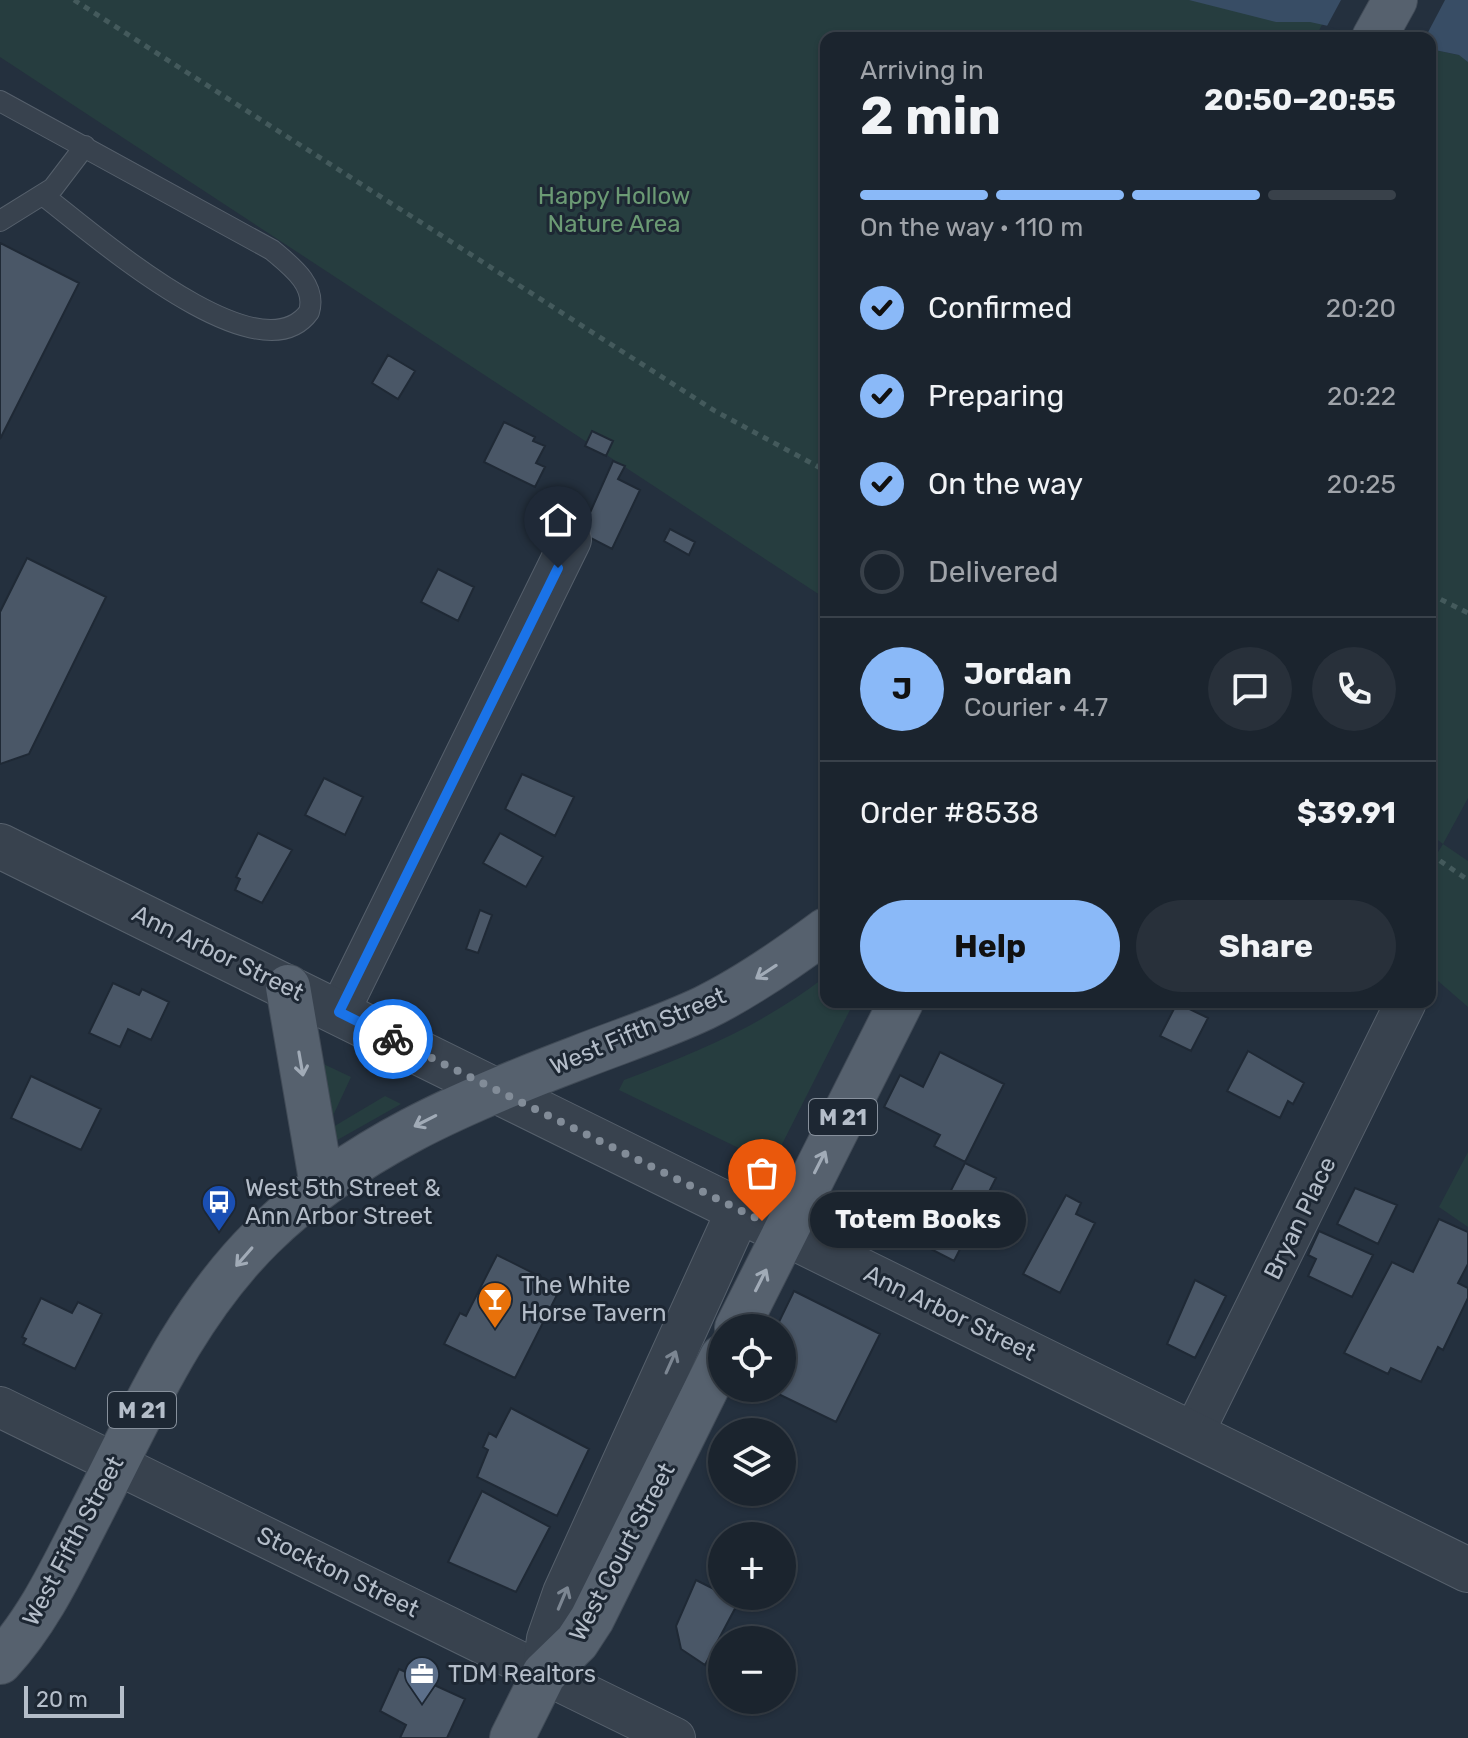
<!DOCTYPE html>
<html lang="en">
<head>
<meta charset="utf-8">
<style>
	body { margin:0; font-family:Rubik,sans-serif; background:#28303a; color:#f1f3f6; height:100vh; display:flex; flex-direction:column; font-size:30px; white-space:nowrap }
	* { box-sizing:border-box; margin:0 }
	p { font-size:26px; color:#a0a4aa }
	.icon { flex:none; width:44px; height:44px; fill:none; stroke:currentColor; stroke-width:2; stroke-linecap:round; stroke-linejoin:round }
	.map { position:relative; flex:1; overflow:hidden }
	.side { position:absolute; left:820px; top:32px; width:616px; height:976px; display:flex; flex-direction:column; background:#1b242e; border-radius:16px; box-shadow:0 2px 6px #0004,0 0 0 2px #39414a }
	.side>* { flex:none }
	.buttons { position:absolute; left:708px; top:1314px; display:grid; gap:16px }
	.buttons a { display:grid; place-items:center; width:88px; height:88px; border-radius:50%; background:#1b242e; box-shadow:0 2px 6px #0004,0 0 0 2px #39414a; font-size:40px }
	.scale { position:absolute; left:24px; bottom:20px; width:100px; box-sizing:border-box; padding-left:8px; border:4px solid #b4bdc9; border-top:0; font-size:22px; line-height:28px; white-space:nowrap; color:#b4bdc9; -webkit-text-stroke:6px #1d2733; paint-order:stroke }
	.pin { position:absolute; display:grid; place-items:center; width:68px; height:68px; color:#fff; margin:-82px -34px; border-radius:50% 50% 50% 0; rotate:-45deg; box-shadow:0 0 8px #0007 }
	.pin .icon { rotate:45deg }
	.courier { position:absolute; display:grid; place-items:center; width:80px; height:80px; margin:-40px; border:6px solid #1a73e8; border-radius:50%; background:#fff; color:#222; box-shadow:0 2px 10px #0007 }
	.bubble { position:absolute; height:56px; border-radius:28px; background:#1b242e; box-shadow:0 2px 6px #0004,0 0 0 2px #39414a; font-size:26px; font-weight:700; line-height:56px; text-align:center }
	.overview em { font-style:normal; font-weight:700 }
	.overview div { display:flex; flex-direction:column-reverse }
	.overview { display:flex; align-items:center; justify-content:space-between; height:136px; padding:0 40px }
	h1 { font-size:52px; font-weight:700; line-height:60px }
	.bar { display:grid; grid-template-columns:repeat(4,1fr); gap:12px 8px; align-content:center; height:96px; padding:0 40px }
	.bar i { height:10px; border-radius:6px; background:#39414a }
	.bar .on { background:#8ab9f8 }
	.bar p { grid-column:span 4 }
	.line { display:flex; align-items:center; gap:20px; padding:0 40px; border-top:2px solid #39414a }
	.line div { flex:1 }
	.round { display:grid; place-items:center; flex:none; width:84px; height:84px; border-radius:42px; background:#28303a }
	ol { padding:0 40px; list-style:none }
	li { display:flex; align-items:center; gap:24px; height:88px }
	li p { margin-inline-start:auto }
	li .icon { padding:8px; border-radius:50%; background:#8ab9f8; color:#111; stroke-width:4 }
	li:last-child { color:#a0a4aa }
	li i { width:44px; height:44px; border:4px solid #39414a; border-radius:50% }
	.cta { display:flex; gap:16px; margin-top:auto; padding:16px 40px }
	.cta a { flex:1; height:92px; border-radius:48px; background:#8ab9f8; color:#111; font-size:32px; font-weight:700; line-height:92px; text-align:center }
	.cta a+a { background:#28303a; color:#f1f3f6 }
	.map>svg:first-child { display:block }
</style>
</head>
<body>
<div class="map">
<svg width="1468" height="1738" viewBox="0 0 1468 1738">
	<rect width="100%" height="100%" fill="#24303e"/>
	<path fill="#263d3f" d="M0,0H1335L1315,38H826V599L0,57Z
		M1430,49L1468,57V798L1443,844L1468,861V1007L1430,974V865L1443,844L1430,834Z
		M826,976V1002H854L772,1164L619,1090L624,1080C698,1052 763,1025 826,976Z
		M315,1060L351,1077L331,1120Z
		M385,1096L401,1104L332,1143L333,1127Z
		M1468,1152V1227L1439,1207Z"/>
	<path fill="#384d65" d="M1189,0H1468V62L1459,55L1430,49V38H1383L1310,22H1276Z"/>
	<path fill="#24303e" d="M1341,0H1445L1425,38H1365L1327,26Z"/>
	<path fill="#4a5767" stroke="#1f2935" stroke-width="2" d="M0,243L79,283L0,439Z
		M388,355L415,371L398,399L372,383Z
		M504,422L535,437L533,441L545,446L536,463L545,467L535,487L484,462Z
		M592,431L613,441L606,456L585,446Z
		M613,461L625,466L618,479L640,490L612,549L581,533Z
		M670,529L695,542L689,555L664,541Z
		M27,558L106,597L29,754L0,764V612Z
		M438,569L474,587L458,621L421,602Z
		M522,774L574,797L555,836L505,809Z
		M324,778L363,797L345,835L305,815Z
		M258,833L292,850L262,903L235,890L240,879L236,877Z
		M500,833L543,857L526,887L483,863Z
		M480,910L492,915L478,953L466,949Z
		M113,983L139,995L142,989L169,1002L151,1040L128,1029L120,1047L89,1033Z
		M1177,1003L1208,1018L1191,1051L1160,1036Z
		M1248,1051L1304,1083L1293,1104L1288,1101L1280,1118L1227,1091Z
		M940,1052L1004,1084L965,1162L934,1146L940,1135L884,1107L900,1075L923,1087Z
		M31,1076L101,1109L81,1150L11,1118Z
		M965,1163L996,1178L954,1261L923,1245Z
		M1355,1188L1397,1205L1378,1244L1337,1224Z
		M1066,1195L1081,1203L1076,1214L1095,1223L1060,1293L1023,1274Z
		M1439,1219L1468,1232V1264L1458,1283L1468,1288V1298L1443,1350L1438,1347L1421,1382L1391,1368L1388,1374L1344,1353L1392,1262L1413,1272Z
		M1319,1231L1373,1255L1352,1297L1308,1276L1316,1259L1308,1255Z
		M497,1255L561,1287L515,1378L444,1344L460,1313L466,1316Z
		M1195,1280L1226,1296L1195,1358L1167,1344Z
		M794,1291L880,1334L836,1422L766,1388H782V1328H776Z
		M41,1298L72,1313L78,1302L102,1314L75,1369L23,1344L26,1339L22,1337Z
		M511,1408L589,1449L557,1516L477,1477L488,1450L483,1447L489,1433L496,1437Z
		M482,1491L550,1527L516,1592L448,1562Z
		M696,1580L722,1593V1596L739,1601L705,1665L681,1649L676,1626Z
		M399,1669L465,1699L447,1738H400L406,1725L380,1711Z"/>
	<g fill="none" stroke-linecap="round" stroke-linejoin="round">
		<g stroke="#56606c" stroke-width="22">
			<path id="service" d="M0,101L272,250C291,266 317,285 309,312C259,381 90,231 44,196
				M0,221L53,188L85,146"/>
		</g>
		<g stroke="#56606c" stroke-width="42">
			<path id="minor" d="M339,1012L571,540
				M0,1407L675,1738
				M1193,1434L1406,1002"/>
		</g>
		<g stroke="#56606c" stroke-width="46">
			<path id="tertiary" d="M0,846L1468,1570
				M544,1674L549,1639L565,1593L739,1210"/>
		</g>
		<g stroke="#414b57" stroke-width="46">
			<path id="primary" d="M1374,38L1395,0
				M288,987L322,1185
				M737,1328L901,1002
				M0,1662C40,1619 64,1565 91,1513C141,1416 183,1315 262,1237C352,1148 464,1101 580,1057C621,1041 664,1027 704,1008C747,987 787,959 826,930
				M512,1738L544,1674L577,1642L592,1619L722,1357"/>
		</g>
		<path stroke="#445a5c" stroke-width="5" stroke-dasharray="6 6" stroke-linecap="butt" d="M74,0L715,411L826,471
			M1430,594L1468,613
			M1430,854L1468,880"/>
		<use href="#service" stroke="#38424e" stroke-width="20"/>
		<use href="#minor" stroke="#38424e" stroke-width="40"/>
		<use href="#tertiary" stroke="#38424e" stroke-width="44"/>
		<use href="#primary" stroke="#56616e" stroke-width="44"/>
	</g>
	<defs><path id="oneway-shaft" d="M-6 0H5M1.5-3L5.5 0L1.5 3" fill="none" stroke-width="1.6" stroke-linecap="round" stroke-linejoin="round" transform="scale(2)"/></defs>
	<g stroke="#a1abb7">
		<use href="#oneway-shaft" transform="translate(766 972) rotate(147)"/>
		<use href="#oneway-shaft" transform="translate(301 1064) rotate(80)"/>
		<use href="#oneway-shaft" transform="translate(425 1121) rotate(153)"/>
		<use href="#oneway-shaft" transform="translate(820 1162) rotate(-63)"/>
		<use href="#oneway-shaft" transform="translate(244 1257) rotate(131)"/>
		<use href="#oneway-shaft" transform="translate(761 1280) rotate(-63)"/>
	</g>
	<g stroke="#7c8692">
		<use href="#oneway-shaft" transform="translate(671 1362) rotate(-66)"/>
		<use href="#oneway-shaft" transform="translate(563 1598) rotate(-67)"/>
	</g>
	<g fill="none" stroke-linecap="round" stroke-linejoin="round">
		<path stroke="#828c98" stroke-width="8" stroke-dasharray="0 14.4" d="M393,1039L762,1221"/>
		<path stroke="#1a73e8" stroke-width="10" d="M393,1039L339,1012L558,568"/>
	</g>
	<defs>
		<g id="bus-pin" transform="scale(1.8)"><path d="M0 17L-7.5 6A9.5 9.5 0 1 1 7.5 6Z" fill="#1a4fb4" stroke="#1d2733"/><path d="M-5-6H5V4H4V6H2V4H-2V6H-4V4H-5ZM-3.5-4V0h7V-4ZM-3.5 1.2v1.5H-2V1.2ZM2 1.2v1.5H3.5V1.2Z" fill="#fff"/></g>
		<g id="bar-pin" transform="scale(1.8)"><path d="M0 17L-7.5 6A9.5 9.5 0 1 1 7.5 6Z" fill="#e8710a" stroke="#1d2733"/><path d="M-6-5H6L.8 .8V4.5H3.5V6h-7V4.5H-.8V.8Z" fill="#fff"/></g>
		<g id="office-pin" transform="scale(1.8)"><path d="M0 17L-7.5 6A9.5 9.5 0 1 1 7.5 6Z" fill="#5c6f8a" stroke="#1d2733"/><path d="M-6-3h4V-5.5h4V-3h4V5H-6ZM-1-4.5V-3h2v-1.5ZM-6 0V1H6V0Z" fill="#fff"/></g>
	</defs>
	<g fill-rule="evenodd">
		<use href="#bus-pin" x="219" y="1202"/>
		<use href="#bar-pin" x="495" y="1299"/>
		<use href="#office-pin" x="422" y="1674"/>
	</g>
	<g text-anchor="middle" stroke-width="6" stroke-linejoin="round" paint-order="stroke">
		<g fill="#1d2733" stroke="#87909c" stroke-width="2">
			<rect x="809" y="1099" width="68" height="36" rx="6"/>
			<rect x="108" y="1392" width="68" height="36" rx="6"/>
		</g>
		<g font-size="22" font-weight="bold" fill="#b4bdc9">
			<text x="843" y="1125">M 21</text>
			<text x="142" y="1418">M 21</text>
		</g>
		<g font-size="24" fill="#6b9a74" stroke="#1d2733">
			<text x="614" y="204">Happy Hollow<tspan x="614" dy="28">Nature Area</tspan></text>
		</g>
		<g font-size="24" fill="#b4bdc9" stroke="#1d2733">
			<text transform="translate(218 953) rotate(26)" y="8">Ann Arbor Street</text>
			<text transform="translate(638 1031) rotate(-23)" y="8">West Fifth Street</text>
			<text transform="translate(1300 1218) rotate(-64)" y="8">Bryan Place</text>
			<text transform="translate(950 1313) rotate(26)" y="8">Ann Arbor Street</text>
			<text transform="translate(73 1541) rotate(-62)" y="8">West Fifth Street</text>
			<text transform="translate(622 1552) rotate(-62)" y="8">West Court Street</text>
			<text transform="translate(338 1572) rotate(26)" y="8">Stockton Street</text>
		</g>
		<g font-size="24" fill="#b4bdc9" stroke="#1d2733" text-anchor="start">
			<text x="245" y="1196">West 5th Street &amp;<tspan x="245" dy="28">Ann Arbor Street</tspan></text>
			<text x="521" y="1293">The White<tspan x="521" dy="28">Horse Tavern</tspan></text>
			<text x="448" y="1682">TDM Realtors</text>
		</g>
	</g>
</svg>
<div class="buttons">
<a><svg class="icon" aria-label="locate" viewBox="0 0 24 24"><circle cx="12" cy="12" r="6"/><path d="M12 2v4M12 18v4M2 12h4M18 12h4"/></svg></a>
<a><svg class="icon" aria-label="layers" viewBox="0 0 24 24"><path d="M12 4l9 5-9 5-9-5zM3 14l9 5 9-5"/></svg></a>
<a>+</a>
<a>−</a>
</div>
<div class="scale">20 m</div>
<div class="pin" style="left:762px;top:1221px;background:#ea580c"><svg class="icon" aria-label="bag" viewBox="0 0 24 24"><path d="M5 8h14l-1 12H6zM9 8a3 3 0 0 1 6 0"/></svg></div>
<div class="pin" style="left:558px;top:568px;background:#1f2937"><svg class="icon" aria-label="home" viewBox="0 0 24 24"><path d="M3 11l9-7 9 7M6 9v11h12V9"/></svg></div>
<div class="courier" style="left:393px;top:1039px"><svg class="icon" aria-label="bike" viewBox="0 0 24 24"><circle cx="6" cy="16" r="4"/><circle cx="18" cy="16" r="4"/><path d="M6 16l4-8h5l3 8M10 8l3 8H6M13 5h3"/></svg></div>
<div class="bubble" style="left:810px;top:1192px;width:216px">Totem Books</div>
<section class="side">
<div class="overview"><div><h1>2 min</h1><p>Arriving in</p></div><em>20:50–20:55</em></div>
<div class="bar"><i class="on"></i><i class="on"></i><i class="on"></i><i></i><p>On the way · 110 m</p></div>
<ol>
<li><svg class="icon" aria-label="check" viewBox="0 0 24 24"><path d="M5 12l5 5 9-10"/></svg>Confirmed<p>20:20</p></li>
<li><svg class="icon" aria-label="check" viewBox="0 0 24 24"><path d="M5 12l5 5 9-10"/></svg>Preparing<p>20:22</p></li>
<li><svg class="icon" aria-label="check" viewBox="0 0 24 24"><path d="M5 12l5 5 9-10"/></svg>On the way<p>20:25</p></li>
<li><i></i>Delivered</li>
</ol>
<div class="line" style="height:144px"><b class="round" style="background:#8ab9f8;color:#111">J</b><div><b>Jordan</b><p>Courier · 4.7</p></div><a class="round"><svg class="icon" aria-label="chat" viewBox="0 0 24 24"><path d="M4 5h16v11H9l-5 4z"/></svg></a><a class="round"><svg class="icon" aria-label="phone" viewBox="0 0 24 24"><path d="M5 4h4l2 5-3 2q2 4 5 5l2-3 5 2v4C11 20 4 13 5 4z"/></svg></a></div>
<div class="line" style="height:104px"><div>Order #8538</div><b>$39.91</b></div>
<div class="cta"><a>Help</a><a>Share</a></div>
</section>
</div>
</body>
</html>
